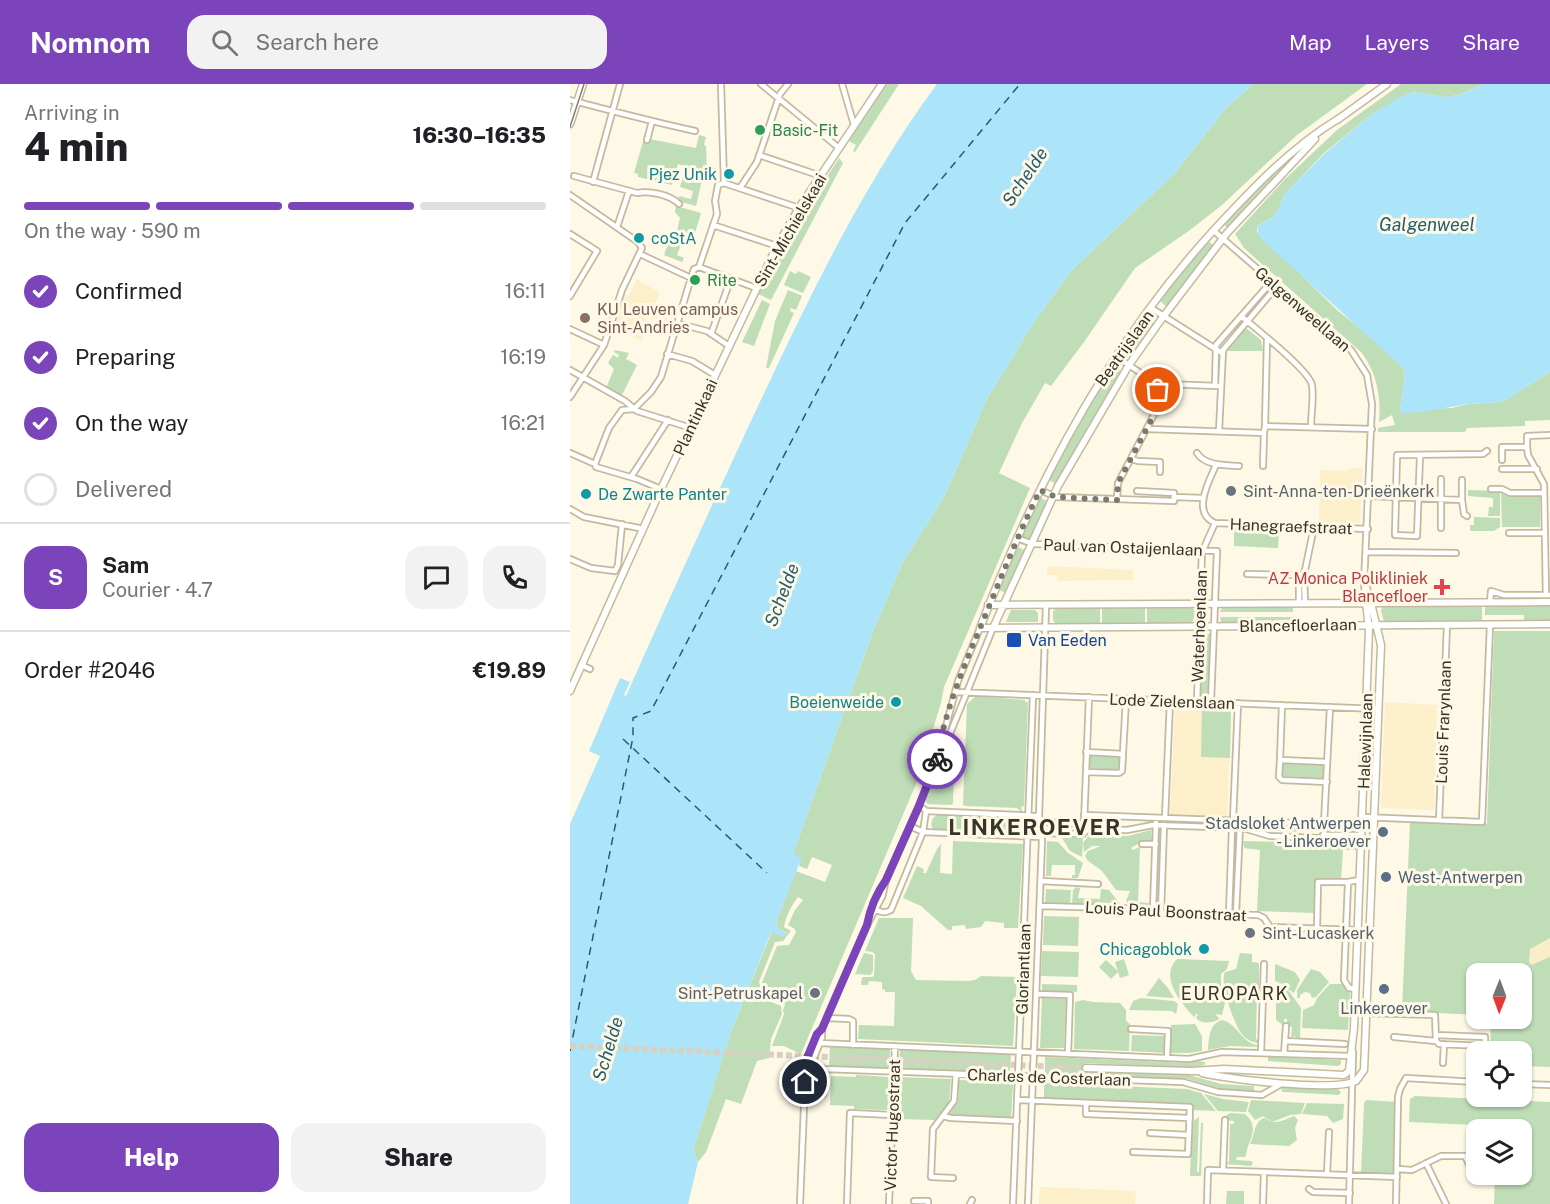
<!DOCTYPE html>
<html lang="en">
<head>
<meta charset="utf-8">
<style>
	body { margin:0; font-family:"Public Sans",sans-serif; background:#f2f2f2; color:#202124; height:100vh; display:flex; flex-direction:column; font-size:22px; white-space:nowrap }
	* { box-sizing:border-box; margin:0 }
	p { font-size:20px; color:#757577 }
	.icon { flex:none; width:33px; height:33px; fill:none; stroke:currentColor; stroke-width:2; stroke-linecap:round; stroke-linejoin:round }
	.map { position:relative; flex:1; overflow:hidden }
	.drawer { display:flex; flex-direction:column; background:#fff; width:570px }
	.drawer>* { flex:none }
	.needle { width:39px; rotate:181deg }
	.fabs { position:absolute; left:896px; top:879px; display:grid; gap:12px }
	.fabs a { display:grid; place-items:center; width:66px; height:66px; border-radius:12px; background:#fff; box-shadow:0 2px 4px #0004; font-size:30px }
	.pin { position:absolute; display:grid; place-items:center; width:51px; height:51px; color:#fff; margin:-26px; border:3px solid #fff; border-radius:50%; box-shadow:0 2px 6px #0007 }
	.courier { position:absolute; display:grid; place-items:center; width:60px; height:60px; margin:-30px; border:4px solid #7b44bb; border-radius:50%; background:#fff; color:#222; box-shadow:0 2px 8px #0007 }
	.head em { font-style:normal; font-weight:800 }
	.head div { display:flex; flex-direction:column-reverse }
	.head { display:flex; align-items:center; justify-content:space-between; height:102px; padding:0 24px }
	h1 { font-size:39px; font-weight:800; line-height:45px }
	.bar { display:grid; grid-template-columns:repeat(4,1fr); gap:9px 6px; align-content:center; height:72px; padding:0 24px }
	.bar i { height:8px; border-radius:4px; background:#e0e0e0 }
	.bar .on { background:#7b44bb }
	.bar p { grid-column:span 4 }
	.line { display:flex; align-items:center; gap:15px; padding:0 24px; border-top:2px solid #e0e0e0 }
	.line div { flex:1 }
	.round { display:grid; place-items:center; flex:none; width:63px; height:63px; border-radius:18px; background:#f2f2f2 }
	ol { padding:0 24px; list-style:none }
	li { display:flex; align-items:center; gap:18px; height:66px }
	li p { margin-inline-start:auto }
	li .icon { padding:6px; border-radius:50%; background:#7b44bb; color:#fff; stroke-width:4 }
	li:last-child { color:#757577 }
	li i { width:33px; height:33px; border:3px solid #e0e0e0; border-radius:50% }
	.button { display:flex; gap:12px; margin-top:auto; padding:12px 24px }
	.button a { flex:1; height:69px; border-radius:18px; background:#7b44bb; color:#fff; font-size:24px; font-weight:800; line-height:69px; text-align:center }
	.button a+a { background:#f2f2f2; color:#202124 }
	header { display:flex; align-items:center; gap:36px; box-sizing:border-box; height:84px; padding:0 30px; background:#7b44bb; color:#fff }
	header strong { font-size:28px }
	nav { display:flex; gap:33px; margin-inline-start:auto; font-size:21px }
	.search { width:420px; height:54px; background:#f2f2f2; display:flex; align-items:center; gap:15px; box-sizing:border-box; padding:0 21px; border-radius:18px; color:#757577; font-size:22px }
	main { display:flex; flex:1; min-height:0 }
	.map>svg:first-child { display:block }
</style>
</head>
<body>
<header>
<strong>Nomnom</strong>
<div class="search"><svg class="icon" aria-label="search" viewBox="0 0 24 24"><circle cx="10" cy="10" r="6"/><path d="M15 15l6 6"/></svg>Search here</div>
<nav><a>Map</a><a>Layers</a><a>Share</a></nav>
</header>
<main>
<section class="drawer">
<div class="head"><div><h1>4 min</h1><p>Arriving in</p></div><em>16:30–16:35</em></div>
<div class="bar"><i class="on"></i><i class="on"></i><i class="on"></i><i></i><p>On the way · 590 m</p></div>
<ol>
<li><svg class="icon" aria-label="check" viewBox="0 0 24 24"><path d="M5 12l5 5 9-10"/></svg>Confirmed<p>16:11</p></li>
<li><svg class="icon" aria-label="check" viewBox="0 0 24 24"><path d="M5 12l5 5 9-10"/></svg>Preparing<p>16:19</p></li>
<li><svg class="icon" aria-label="check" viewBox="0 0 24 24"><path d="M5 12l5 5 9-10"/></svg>On the way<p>16:21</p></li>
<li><i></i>Delivered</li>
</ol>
<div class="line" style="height:108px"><b class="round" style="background:#7b44bb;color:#fff">S</b><div><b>Sam</b><p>Courier · 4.7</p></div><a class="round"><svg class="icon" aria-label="chat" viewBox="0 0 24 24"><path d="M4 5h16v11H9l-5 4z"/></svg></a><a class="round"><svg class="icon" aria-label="phone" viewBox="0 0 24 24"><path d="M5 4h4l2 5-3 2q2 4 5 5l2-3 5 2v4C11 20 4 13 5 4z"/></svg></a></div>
<div class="line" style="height:78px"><div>Order #2046</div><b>€19.89</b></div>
<div class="button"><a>Help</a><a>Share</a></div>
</section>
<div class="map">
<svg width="980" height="1120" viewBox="0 0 980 1120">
	<rect width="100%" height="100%" fill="#fef8e6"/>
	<path fill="#fcefca" d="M67,195L90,209L85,219L106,229L102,243L84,234L83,236L78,233L68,250L74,253L71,257L42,240L54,210L59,212Z
		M793,384L790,439L749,438L750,386L778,387V385Z
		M477,482L563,486V496L488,497L487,491H477Z
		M815,618L867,621L864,726L811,724Z
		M605,624L661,626L657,733L600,731Z
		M470,1103L566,1107L565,1120H469Z"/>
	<path fill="#bfddb7" d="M317,0H329L285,68L283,67L286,61L279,57Z
		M683,0H797L727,51L652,121L620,146L565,184L514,258L481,302L475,299L451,341L429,389L460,404L374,603L371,619L346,700L231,970L214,962H202L214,930L213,926L215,921L196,913L192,898L207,862L219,861L226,848L225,845L218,841L225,826L233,816L228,813C221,822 216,832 214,843L221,847L213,857L205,858L189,898L194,915L211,922L212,930L201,955L199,974L187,977L171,1020L156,1015L136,1068L128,1078L123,1066L162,945L202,847L212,852L217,849L208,844L206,838L226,787L255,798L262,781L242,773L237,785L229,782L230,779L223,770L303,547L333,478L374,413L417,315L464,238L502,186L605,89L656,24Z
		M831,0H913L889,11L875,13L842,8L802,30L754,69L713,112L710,123L703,133L687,142V148L767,226L803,255L833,284L835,290L830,325L882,324L898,320L932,318L980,288V336L955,337V342L897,344L895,348H808V344L825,341L822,331L809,338C811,312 807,290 792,269L674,164L665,150L714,96L767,46Z
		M129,51L136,53L134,61L136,62L137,92H133L126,122L108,117L109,112L121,115L123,107L110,103L116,82L108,80L102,101L68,93V90L64,89L74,54L126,64Z
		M738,57L741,58L659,145L652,139L677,113Z
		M269,74L273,79L201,216L188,210L220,150Z
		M106,122L131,129L124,152L107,147L110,134L105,128Z
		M101,152L113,155L107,171L114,174L112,178L94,171Z
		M637,156L644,162L598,224L589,216Z
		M220,187L226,190L228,187L241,193L233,209L214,201Z
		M218,206L232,212L226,226L221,224L220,227L224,229L199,284H196L205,237Z
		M192,216L200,220L184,262L172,258Z
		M576,233L586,240L563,273L553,266Z
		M676,244L691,256L693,267H657Z
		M45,266L59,269L56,275L67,281L51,313L36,304L44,285L38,279L43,271L48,274L49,271L44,268Z
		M543,281L553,288L487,400L476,395L502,348Z
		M898,406L930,407V432H918L919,423H923V414L898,412Z
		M931,408L970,410V443H932Z
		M467,412L477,417L460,455H456L451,451Z
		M904,433L930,434V443L924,447H900V441H904Z
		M694,442L709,443L708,464L664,462V443H667L668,446L693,447Z
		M445,462L455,466L436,509L427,505Z
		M980,520V538H954V531H915V521Z
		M813,521H912V538H814L811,527Z
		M653,522H718L723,523V528H650Z
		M486,523H530V541H486L483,536V528Z
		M532,523H575V541H532Z
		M577,523H622L625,528L622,540H577Z
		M441,526H465L468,529V538H436Z
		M650,533H727V534L725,536H706L694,540H652Z
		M924,547H980V983L951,982V968L920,967L921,935L951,934V890H906V931L832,927L840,738L917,740Z
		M633,550H641L638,612H630Z
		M406,612L455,616V618H458L454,722L451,723L453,730L447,724L396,722L393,721L397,620Z
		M632,625L661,626L660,674L631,673Z
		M385,650L383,719L381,721L357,720L355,715Z
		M520,672L549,673V686L520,684Z
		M713,680L753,681V694L713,692Z
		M367,731L453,733L451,751L368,747L363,745L361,740L363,734Z
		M679,739L730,741V748L696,746Z
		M581,746L582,758H571L561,764L563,766L570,763L568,818L579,819V822L557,819L556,817L560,807L546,806L532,787L517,776L515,772L518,767L531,762H522L514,768L513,759L519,751L558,752Z
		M492,754H513L512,773L500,767Z
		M383,757L453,760L448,844H434V839L415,837L411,843L396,845L395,841L382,842V846H378L351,822L333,814L347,782L354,785L353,789H356L367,765L371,760L370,789L382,790Z
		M477,757L488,758L498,769L513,779L508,794H502V791H505V781H482L481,792H476Z
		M673,757L750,759L756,765L773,766L771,795H746L744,829L687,827L690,766L674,764Z
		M506,803L510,804L508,814L530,815L531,805L539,806L552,822L502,821L503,806Z
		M476,805L501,806L500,821L475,820Z
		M474,832L509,833L508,862L473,861Z
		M309,834H343L341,887L346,896L398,897L405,896L411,892L447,893L443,962L288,955L289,941L324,942L325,908H315V906L312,905V898L299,897L298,901H291L292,893H302L304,892L305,870L302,868L295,867Z
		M472,867L509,868L508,893L471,892Z
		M294,869L303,871V888L300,891L285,890Z
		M670,869L682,870V878L689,879V899L691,904H687L686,955L688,956V959C680,958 676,955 671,949C664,939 649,899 655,888L666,885Z
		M554,875L559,891L550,894L548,888L541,895L529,883L536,876L548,887L545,878Z
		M607,875L659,877L657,885L651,890V902L646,907L648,908L653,904L656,915L652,931L645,930L649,934L648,936C641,939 631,940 626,934L628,930H626L624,933C611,919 589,893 607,875Z
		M705,880L725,888L730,896L724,909L716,904L706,903L705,900L710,901V899L705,897Z
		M741,885L750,888L759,898L746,913L742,914L740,909L735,908L730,911V914H727V906Z
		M589,894L598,904L604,914L576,912Z
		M472,900L507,901V908L472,907Z
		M760,900H772L780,909L778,946L732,944L733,926L744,921L747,914Z
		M706,905L719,907L731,924L730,954H726L725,952L721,954L722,943L717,942V935H714V942L706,936Z
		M472,914L496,915L494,964H470Z
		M571,914L604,917L608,920L606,930L602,927L559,926L563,917Z
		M513,916L523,918L550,919L556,926V937L560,940L559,967L504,965L505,918Z
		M652,936C668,940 671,958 687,961L688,963L660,962L638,966C639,954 639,940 652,936Z
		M625,940L632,952V967L619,969H600L601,941Z
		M562,951L596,952L595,969L561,967Z
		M260,963L320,965L319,984L259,982Z
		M330,966L441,970L440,989L329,985Z
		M475,973L618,979L627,977L635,978V981L616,984L515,979L514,986L619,991L651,1000L684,1002V1007L655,1006L618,995L475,989Z
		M698,973L771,976V980L768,982L698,977Z
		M286,991L320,993L319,1026L284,1025V1022L260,1021L261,992L286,993Z
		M328,993L381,995L379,1018L365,1036L326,1035Z
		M389,996L440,998L443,1001L441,1034L379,1031L388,1017Z
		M474,999L617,1005L631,1009L646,1027L622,1026V1021L474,1015Z
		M711,1003L768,1005L771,1008L769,1011L715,1008H712Z
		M634,1010L653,1015L679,1018L676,1028L648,1027Z
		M845,1012L980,1018V1120H924L925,1091L951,1090V1046L927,1045V1042L839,1038L840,1015Z
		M681,1016L735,1019L731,1030L720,1031L702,1038L693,1032L685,1036L678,1027Z
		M796,1016L826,1018L823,1090L791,1089L794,1020Z
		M737,1019L774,1020L773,1035L763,1039L757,1032L732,1030Z
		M660,1029L675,1030C691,1044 678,1055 676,1071L675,1073H667L666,1076L681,1077L683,1079L681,1082L655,1080L659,1078L660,1040H664V1037L653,1036L654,1033Z
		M724,1032L728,1036L725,1044L727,1056L719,1062L680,1060C685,1051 684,1036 695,1034C704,1042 714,1036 724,1032Z
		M629,1033L627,1088H629L631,1039H633L631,1092H620L622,1038Z
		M657,1107H674V1120H656Z"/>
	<path fill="#f8efc9" d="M980,854V873L961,881L959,877L960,865Z"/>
	<path fill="#ace4fa" d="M367,0H683L656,24L605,89L502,186L464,238L417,315L374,413L333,478L303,547L223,770L232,773L206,838L208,844L218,850L212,852L201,848L162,945L123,1066L128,1078L118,1120H0V740L30,672L19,667L50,594L60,598L54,611L56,612C99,515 143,418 188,322C240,211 294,99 367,0Z
		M913,0H980V288L932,318L898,320L852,328L832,329L830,325L835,290L833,284L689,153L687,142L703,133L710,123L713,112L754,70L802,30L832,12L842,8L875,13L889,11Z"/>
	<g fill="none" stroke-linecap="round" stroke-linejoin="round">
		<path stroke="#245d70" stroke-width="1.5" stroke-dasharray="8 6" stroke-linecap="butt" d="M53,655L197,789
			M0,967L63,653V634L81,627L335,139L450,0"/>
		<path stroke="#d6d1c0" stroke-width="6" stroke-dasharray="6 3" stroke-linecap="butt" d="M0,962L516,984"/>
		<g stroke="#c3ba9e" stroke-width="8">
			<path id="street" d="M191,0L269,64
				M272,0L284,41
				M0,16C42,27 83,38 125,47
				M77,56L82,37
				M189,71L251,92
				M4,92L67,109C80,107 99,110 109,120
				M23,98L50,0
				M154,99L229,124
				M170,104L187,78L210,10L218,0
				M0,111L68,158L72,164L52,206L34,261L0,313
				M143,141L207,162
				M47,143L59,107
				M644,147L781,266L797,291L802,320L794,500L796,519
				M0,150L27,167L0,212
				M70,170L121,194
				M129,183L186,204
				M581,224L652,269
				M671,232C685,244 739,286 742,301C744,314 741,330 741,343
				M106,239L137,247L159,262
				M0,245L34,261
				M141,250L161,194
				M97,270L122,277L145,291
				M547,273L590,302L594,300L648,302
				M0,286L55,317L67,327L121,344
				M645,302L646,261L702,197
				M64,325L81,308L91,293L121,194L124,185L129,183L147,130L145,117L148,101L154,99L151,0
				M695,342L697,255
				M578,345L694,349L695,342L802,345
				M649,347L653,266L707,202
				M957,363V352L980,351
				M0,369L25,380
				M627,369C635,382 655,381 669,382
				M561,375L568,377L590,378V388
				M932,376V363H957L958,371L974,400L976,511
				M25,380L39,344L52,326L64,325
				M25,380L26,383L67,395L91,405
				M693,382L694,349
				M932,385H967
				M61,393L98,336
				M871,395V444
				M921,405H932L940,409H974
				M470,406L486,413L604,417V413L633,414
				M567,407L604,409V413
				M799,412L892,416L894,430L897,432
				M547,415L548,399L587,325L590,302
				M892,416V396
				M0,425L14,433L69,444
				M645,439L798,445
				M825,449L827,371L913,370L917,367
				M939,449H975
				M825,451L847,452L850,372
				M447,454L463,460L647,467
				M633,466L645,439C621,429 639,397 646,381
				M797,468L886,469
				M0,475L21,484L45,487
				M45,487L48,481L52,440
				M677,490L734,491
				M795,496L801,519
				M920,518L921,507L934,511H980
				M729,519V491
				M735,519L734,491L744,443
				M11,581L20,585
				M385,608L809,625
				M627,618L632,466
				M641,618L647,467
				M516,668L553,670
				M368,672L388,597L410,544
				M710,676L712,621
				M516,688L549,689L552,687L556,615
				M757,698L712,696L709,693L710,676L757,678
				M354,725L356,727L469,732
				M514,731L754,740V749
				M792,733L912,738L920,541
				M595,734L600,617
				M663,736L668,619
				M869,736L877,541
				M470,738L514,740L518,745L557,746L583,741L673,744L700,752L748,754L757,761L791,762
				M514,740L519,613
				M754,740L760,623
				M340,742L353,748L472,753
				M471,749L513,750L518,745
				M753,751H791
				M572,760H586
				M471,797L528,800
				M778,798L774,896L779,904L785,905
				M303,820L304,824C309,828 315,830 321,826L353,748L356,727
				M470,822L581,825L587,829L688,831L694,834L700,843L787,846
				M583,826L586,739
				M591,829L594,741
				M666,830L670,742
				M659,831L662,744
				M298,837L307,811L314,799
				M747,845L748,798H778L789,796
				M466,910L500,911L498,970
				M797,929L865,931L866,957L869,960L915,962V953L866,951
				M257,934L279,935L283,937V961
				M561,945L598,947L597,974
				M824,953L866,957
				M244,957L249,959L619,975L652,968L780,972
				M715,957L775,960
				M691,969L694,880
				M714,970L716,942
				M873,979L874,960
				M235,980L255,985L613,998L648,1008L692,1011L711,1000
				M235,998L252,953V944
				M951,1000L980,1001
				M234,1011L253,1010L255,985
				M448,1016L620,1023L618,1070L563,1068
				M516,1019V1030L620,1034
				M373,1032L381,1034L447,1037
				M580,1049L619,1051
				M856,1079L876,1120
				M827,1085L842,1086L871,1072H895L904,1091
				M653,1086L655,1036
				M757,1090L759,1048
				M383,1094L361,1093L363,1045L384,1017L386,990
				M739,1105L743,1108L780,1109
				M344,1117H358V1120
				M230,1120L235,998L233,987L247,950L252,944L297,841L312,813L316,796L375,662L423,544
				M277,1120L280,1029L322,1031
				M319,1120L325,962
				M400,1120L402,1116
				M443,1120L463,611
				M458,1120L472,757L469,732L476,521
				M637,1120L638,1086L827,1093
				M693,1120L694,1088
				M779,1120L783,968
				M826,1120L828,1013L830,1005L836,994L906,998"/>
		</g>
		<g stroke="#c3ba9e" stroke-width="9">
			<path id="secondary" d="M768,35C720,64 681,106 643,147C539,261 465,400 410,544L980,540
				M767,36L817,0
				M0,40L13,0
				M418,521L980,518
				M423,544L488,402L559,281L593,233L657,149L745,55
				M0,607L91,405L207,162L229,124L312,0
				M516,984L622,987L654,985L774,991L779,987L784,944L799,545L796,519
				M632,989C660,995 763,1008 786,997L794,986L811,561L801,519"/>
		</g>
		<use href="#street" stroke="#fff" stroke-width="4.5"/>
		<use href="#secondary" stroke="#fff" stroke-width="6"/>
		<path stroke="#827e70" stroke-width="1.5" d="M0,43L14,0"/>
	</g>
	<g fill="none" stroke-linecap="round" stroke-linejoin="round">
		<path stroke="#7d796a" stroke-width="6" stroke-dasharray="0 10.8" d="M367,675C374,631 391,589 408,549C428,501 447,453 470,406L486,413L547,416L548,399L587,325L588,306"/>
		<path stroke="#7b44bb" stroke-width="8" d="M235,998L233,987L237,974L247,950L252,945L297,841C300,825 306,810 316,796L349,722L367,675"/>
	</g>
	<g fill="#2e9e5b" stroke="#fef8e6" stroke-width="2">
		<circle cx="190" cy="46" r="6"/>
		<circle cx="125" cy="196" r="6"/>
	</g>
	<g fill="#0f9aa8" stroke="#fef8e6" stroke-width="2">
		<circle cx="159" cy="90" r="6"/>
		<circle cx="69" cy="154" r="6"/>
		<circle cx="16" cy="410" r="6"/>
		<circle cx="326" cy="618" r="6"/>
		<circle cx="634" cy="865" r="6"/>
	</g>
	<circle fill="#8d6e63" stroke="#fef8e6" stroke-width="2" cx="15" cy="234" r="6"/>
	<g fill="#6b7280" stroke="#fef8e6" stroke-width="2">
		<circle cx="661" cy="407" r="6"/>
		<circle cx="680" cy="849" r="6"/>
		<circle cx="245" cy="909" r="6"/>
	</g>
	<path fill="#e0444e" stroke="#fef8e6" stroke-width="2" d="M869 494h6v6h6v6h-6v6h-6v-6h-6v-6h6z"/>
	<rect fill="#1a4fb4" stroke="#fef8e6" stroke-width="2" x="436" y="548" width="16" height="16" rx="3"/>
	<g fill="#5c6f8a" stroke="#fef8e6" stroke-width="2">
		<circle cx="813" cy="748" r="6"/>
		<circle cx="816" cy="793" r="6"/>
		<circle cx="814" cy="905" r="6"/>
	</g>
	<g text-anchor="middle" stroke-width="6" stroke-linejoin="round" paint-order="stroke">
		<g font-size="16" fill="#27864d" stroke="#fef8e6" text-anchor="start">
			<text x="202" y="52">Basic-Fit</text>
			<text x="137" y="202">Rite</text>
		</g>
		<g font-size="16" fill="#0d838f" stroke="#fef8e6" text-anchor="end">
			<text x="147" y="96">Pjez Unik</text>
			<text x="81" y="160" text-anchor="start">coStA</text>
			<text x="28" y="416" text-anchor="start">De Zwarte Panter</text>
			<text x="314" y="624">Boeienweide</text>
			<text x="622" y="871">Chicagoblok</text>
		</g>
		<g font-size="16" fill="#373428" stroke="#fef8e6">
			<text transform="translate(220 146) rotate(-60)" y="6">Sint-Michielskaai</text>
			<text transform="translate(733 225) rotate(41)" y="6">Galgenweellaan</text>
			<text transform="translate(554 264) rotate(-55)" y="6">Beatrijslaan</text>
			<text transform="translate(125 333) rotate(-65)" y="6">Plantinkaai</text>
			<text transform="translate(721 442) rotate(2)" y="6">Hanegraefstraat</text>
			<text transform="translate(553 463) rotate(2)" y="6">Paul van Ostaijenlaan</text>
			<text transform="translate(728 541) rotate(-1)" y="6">Blancefloerlaan</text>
			<text transform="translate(629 542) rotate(-88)" y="6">Waterhoenlaan</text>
			<text transform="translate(602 617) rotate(2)" y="6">Lode Zielenslaan</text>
			<text transform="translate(873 638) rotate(-88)" y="6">Louis Frarynlaan</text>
			<text transform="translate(795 657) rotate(-88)" y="6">Halewijnlaan</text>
			<text transform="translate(596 827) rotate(3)" y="6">Louis Paul Boonstraat</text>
			<text transform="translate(453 885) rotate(-88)" y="6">Gloriantlaan</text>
			<text transform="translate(479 993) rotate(2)" y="6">Charles de Costerlaan</text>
			<text transform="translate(322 1041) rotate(-88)" y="6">Victor Hugostraat</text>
		</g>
		<g font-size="16" fill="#785e54" stroke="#fef8e6" text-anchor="start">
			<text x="27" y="231">KU Leuven campus<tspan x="27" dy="18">Sint-Andries</tspan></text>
		</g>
		<g font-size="16" fill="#5b616d" stroke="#fef8e6" text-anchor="start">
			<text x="673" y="413">Sint-Anna-ten-Drieënkerk</text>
			<text x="692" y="855">Sint-Lucaskerk</text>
			<text x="233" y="915" text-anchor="end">Sint-Petruskapel</text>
		</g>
		<g font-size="16" fill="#be3a42" stroke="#fef8e6" text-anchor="end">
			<text x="858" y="500">AZ Monica Polikliniek<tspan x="858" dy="18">Blancefloer</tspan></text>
		</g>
		<g font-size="16" fill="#164399" stroke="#fef8e6" text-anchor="start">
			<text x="458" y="562">Van Eeden</text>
		</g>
		<g font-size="16" fill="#4e5e75" stroke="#fef8e6" text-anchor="end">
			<text x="801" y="745">Stadsloket Antwerpen<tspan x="801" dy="18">- Linkeroever</tspan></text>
			<text x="828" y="799" text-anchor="start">West-Antwerpen</text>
			<text x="814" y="930" text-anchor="middle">Linkeroever</text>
		</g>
		<g font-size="18" font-style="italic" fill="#245d70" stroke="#fef8e6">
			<text transform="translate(455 93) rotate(-56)" y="6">Schelde</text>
			<text x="857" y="147">Galgenweel</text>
			<text transform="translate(212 511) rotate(-69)" y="6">Schelde</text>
			<text transform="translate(38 965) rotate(-73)" y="6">Schelde</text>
		</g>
		<g font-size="18" letter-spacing="1.5" fill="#373428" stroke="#fef8e6">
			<text x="665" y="916">EUROPARK</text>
		</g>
		<g font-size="22" font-weight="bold" letter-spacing="1.5" fill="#373428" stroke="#fef8e6">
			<text x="465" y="751">LINKEROEVER</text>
		</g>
	</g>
</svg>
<div class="fabs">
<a><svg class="needle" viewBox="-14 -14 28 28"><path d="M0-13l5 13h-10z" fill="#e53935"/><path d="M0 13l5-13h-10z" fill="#757577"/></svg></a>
<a><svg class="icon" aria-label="locate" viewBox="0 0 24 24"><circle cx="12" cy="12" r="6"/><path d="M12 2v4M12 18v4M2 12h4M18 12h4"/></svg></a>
<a><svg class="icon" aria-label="layers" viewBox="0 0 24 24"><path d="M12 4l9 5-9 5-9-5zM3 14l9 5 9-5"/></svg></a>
</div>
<div class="pin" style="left:588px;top:306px;background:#ea580c"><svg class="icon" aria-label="bag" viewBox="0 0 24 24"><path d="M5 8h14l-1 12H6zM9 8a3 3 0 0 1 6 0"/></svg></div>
<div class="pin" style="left:235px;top:998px;background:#1f2937"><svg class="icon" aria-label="home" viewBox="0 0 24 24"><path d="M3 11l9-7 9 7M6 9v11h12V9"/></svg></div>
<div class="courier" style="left:367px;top:675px"><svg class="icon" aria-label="bike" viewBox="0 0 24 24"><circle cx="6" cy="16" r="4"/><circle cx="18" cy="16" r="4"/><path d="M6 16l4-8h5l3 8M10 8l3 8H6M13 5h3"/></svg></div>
</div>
</main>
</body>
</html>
